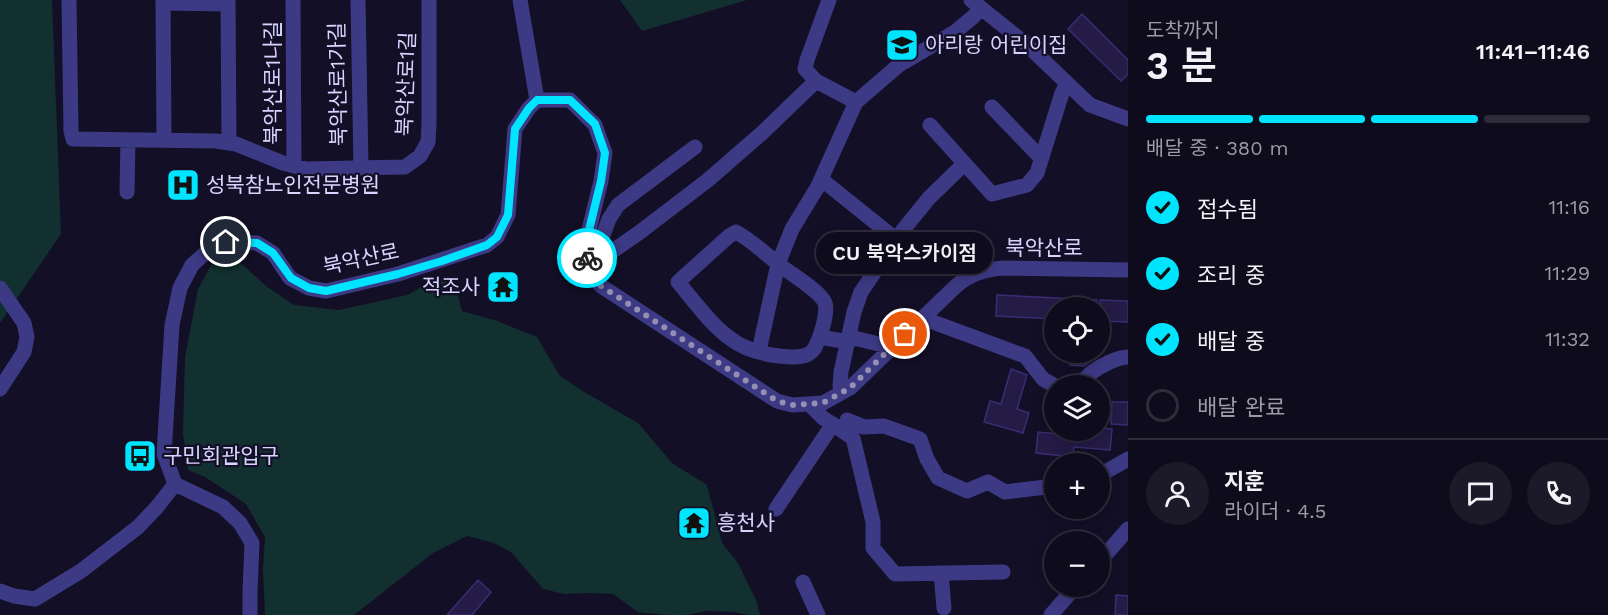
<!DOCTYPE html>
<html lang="ko">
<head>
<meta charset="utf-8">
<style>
	body { margin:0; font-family:"Work Sans","Noto Sans KR",sans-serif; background:#1c1929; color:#f1f3f6; height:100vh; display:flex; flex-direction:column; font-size:22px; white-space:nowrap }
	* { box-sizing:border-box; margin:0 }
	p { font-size:20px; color:#9b9ba3 }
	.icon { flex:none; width:33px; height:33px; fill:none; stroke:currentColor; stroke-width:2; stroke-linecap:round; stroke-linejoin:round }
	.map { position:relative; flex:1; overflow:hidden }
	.panel { display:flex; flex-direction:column; background:#0e0b1c; width:480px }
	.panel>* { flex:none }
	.tools { position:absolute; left:1044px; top:297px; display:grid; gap:12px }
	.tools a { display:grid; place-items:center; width:66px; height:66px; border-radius:50%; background:#0e0b1c; box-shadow:0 3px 15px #0003,0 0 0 2px #2e2b3b; font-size:30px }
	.pin { position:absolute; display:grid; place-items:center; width:51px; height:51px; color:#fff; margin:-26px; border:3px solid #fff; border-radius:50%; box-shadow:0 2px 6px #0007 }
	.courier { position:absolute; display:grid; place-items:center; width:60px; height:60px; margin:-30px; border:4px solid #00e5ff; border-radius:50%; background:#fff; color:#222; box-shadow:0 2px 8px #0007 }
	.bubble { position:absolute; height:42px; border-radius:21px; background:#0e0b1c; box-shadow:0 3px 15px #0003,0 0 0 2px #2e2b3b; font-size:20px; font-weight:600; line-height:42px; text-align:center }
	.head em { font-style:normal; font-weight:600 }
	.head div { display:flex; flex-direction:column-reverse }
	.head { display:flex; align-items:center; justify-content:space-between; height:102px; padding:0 18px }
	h1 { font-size:39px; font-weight:600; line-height:45px }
	.bar { display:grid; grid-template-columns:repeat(4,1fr); gap:9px 6px; align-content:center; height:72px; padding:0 18px }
	.bar i { height:8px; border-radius:4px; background:#2e2b3b }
	.bar .current { background:#00e5ff }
	.bar p { grid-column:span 4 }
	.line { display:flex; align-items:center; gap:15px; padding:0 18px; border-top:2px solid #2e2b3b }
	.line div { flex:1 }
	.round { display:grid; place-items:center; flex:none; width:63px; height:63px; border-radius:32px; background:#1c1929 }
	ol { padding:0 18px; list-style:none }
	li { display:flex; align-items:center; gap:18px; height:66px }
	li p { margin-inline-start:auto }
	li .icon { padding:6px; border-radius:50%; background:#00e5ff; color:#111; stroke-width:4 }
	li:last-child { color:#9b9ba3 }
	li i { width:33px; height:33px; border:3px solid #2e2b3b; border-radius:50% }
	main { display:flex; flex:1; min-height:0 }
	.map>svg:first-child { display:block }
</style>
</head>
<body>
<main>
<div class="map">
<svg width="1128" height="615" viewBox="0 0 1128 615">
	<rect width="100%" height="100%" fill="#130f26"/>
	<path fill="#12302f" d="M0,0H52L61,234L0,323Z
		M620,0H747L642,31Z
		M233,256L266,286L294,305L339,310L407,295L433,281L453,277L462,311L497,321L537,337L560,376L586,393L638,423L672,463L707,485L722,543L738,563L756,600L760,615H750L733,612L706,611L687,615H667L638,612L613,594L589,593L564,594L543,589L511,552L494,543L467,536L433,553L354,615H265L263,570L265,537L246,504L205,477L188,470L183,433L185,357L198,289L211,265Z"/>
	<path fill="#241b47" stroke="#3b2d73" stroke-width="1.5" d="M1082,14L1128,60V74L1121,81L1068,29Z
		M997,295L1097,300V308H1054V319L996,316Z
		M1100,300L1128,301V322L1100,321Z
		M1070,352H1093L1092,360L1084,366L1070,365Z
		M1011,369L1027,375L1017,409L1029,413L1023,433L984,422L990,401L1001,404Z
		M1112,402H1128V425L1111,424Z
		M1100,428L1112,429L1110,450L1074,447L1073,457L1036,453L1038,432L1070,435L1071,430H1100Z
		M478,580L491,592L472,615H447Z
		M1116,595L1128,596V615H1115Z"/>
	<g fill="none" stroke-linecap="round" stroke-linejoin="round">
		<path stroke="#3d3a85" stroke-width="15" d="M69,0L71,131L73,139L216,141L236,144L283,163L306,169L405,167L420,156L428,142L429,124V0
			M163,0L164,140
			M228,0L229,143
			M293,0L294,166
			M358,0L361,168
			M520,0L537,100
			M829,0L807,60L805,69L816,81L856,102
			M971,0L1026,44L1090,105L1128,119
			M163,3L228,4
			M992,107L1041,158
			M930,125L992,194L1027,185L1037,173L1062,93L1067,83
			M821,179L897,240
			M127,192L128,140
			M736,232C751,240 763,252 776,262C787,272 820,290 825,303C828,312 821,335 817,343C813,355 804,357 792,357C771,356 748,352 731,339C711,325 694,301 678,282L729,236Z
			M601,259L600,251L602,238L609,219L618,205L695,147
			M587,266L597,262L640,232L708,180L762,133L816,81
			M0,288L24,323L27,337L24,352L0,389
			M922,318L1025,356L1043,379L1055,386
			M820,337L848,342L854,338L883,345L889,350
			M759,351L778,264L792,229L817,188L856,102L899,65L955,32L973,17L981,8
			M840,386L841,372L854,312L861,292L903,230L929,198L964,164
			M1076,386C1082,382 1086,378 1091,373C1100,366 1117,357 1128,357
			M809,404L823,418L853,438L873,522V548L895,574L1003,572
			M847,420L864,427L884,426L920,439L927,459L938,478L967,491L988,482L1005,492L1054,486
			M1100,475L1128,459
			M175,484L223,507L240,523L252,543L250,591V615
			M776,509L833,424
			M1100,561L1128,529
			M941,573L944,608
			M803,582L818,615
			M0,591L14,596L35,599L81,571L138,527L157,507L175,484L164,454L172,325L180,288L192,265L209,250L226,242L257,243L273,253L290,278L309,288L326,291L398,274L487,245L497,237L508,215L515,129L529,108L537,100H570L595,125L605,153L601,181L588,234L587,266L601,286L777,401L792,405L823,403L850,388L956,286C970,274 984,270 1002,268L1128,270
			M1051,615L1076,586"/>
	</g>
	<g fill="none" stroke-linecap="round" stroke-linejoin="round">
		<path stroke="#948fb3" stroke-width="6" stroke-dasharray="0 10.8" d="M587,258V266L601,286L777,401L792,405L823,403L850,388L905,334"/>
		<path stroke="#00e5ff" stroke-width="8" d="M226,242L257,243L273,253L291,278L309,288L326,291L398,274L442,261L487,245L497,237L508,215L515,129L529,108L537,100H570L595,124L605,153L601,181L588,234L587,258"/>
	</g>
	<defs>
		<g id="school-square" transform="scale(1.725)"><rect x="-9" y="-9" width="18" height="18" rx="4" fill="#00e5ff" stroke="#130f26"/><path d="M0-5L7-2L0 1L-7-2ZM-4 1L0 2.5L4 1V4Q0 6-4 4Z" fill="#111"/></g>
		<g id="hospital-square" transform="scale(1.725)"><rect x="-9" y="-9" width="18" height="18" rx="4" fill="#00e5ff" stroke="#130f26"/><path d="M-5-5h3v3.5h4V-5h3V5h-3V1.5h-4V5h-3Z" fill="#111"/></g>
		<g id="temple-square" transform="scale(1.725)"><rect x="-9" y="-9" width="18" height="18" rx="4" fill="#00e5ff" stroke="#130f26"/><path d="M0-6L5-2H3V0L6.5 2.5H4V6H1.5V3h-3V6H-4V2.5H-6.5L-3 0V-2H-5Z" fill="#111"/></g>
		<g id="bus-square" transform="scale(1.725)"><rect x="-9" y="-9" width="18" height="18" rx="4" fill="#00e5ff" stroke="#130f26"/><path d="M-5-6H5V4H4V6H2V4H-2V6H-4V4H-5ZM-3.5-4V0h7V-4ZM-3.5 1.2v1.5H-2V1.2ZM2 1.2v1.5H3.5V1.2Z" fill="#111"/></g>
	</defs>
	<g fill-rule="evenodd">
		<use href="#school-square" x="902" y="45"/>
		<use href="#hospital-square" x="183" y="185"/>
		<use href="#temple-square" x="503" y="287"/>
		<use href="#bus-square" x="140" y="456"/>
		<use href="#temple-square" x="694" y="523"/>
	</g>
	<g text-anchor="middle" stroke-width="4.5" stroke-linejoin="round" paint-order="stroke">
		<g font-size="21" fill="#d9d4ff" stroke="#130f26" text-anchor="start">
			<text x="925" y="52">아리랑 어린이집</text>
			<text x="206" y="192">성북참노인전문병원</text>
			<text x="480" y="294" text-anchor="end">적조사</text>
			<text x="163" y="463">구민회관입구</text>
			<text x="717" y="530">흥천사</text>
		</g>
		<g font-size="21" fill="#d9d4ff" stroke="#130f26">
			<text transform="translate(273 83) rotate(-90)" y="7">북악산로1나길</text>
			<text transform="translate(338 84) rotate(-91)" y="7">북악산로1가길</text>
			<text transform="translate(406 84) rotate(-88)" y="7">북악산로1길</text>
			<text x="1044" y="255">북악산로</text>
			<text transform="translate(361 259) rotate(-12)" y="7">북악산로</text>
		</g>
	</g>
</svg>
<div class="tools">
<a><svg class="icon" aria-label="locate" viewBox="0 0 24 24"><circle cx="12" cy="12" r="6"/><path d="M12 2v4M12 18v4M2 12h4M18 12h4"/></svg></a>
<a><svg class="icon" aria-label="layers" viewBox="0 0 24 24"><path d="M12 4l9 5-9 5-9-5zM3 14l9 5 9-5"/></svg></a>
<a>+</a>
<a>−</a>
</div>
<div class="pin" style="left:905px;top:334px;background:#ea580c"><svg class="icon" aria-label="bag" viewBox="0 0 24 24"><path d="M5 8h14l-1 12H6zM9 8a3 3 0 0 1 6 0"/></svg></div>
<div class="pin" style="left:226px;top:242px;background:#1f2937"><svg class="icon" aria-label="home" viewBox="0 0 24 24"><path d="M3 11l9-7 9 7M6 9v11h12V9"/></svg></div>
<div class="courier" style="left:587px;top:258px"><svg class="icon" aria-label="bike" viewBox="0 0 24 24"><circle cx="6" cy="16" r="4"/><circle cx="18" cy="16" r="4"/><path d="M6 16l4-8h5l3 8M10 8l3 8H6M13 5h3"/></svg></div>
<div class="bubble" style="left:816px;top:232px;width:177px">CU 북악스카이점</div>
</div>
<section class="panel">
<div class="head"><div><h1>3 분</h1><p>도착까지</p></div><em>11:41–11:46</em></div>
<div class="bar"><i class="current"></i><i class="current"></i><i class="current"></i><i></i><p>배달 중 · 380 m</p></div>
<ol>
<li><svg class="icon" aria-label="check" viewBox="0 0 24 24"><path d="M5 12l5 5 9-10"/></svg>접수됨<p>11:16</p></li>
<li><svg class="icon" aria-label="check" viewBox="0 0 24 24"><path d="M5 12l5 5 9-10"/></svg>조리 중<p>11:29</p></li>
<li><svg class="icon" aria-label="check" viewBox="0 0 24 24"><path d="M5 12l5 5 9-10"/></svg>배달 중<p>11:32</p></li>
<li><i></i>배달 완료</li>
</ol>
<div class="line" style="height:108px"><a class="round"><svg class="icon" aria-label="person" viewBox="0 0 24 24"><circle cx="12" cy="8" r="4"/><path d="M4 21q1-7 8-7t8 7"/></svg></a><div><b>지훈</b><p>라이더 · 4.5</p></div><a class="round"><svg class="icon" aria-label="chat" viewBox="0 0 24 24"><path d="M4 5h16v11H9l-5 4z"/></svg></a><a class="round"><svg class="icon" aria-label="phone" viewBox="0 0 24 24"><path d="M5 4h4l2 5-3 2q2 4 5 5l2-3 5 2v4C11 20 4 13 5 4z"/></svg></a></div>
</section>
</main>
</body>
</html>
